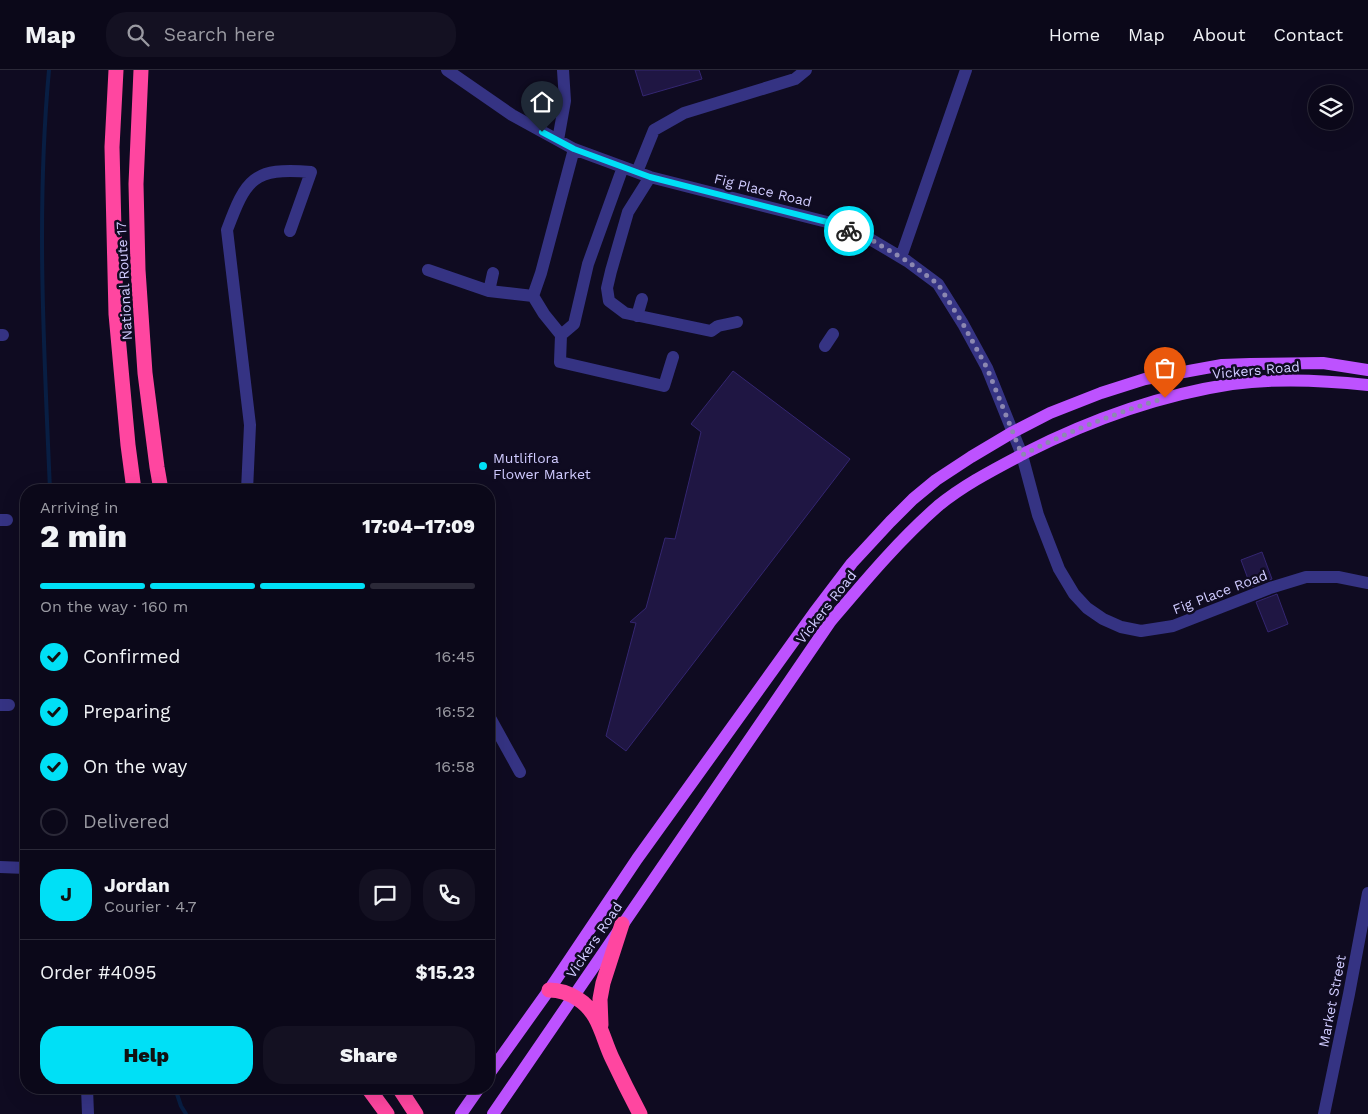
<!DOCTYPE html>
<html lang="en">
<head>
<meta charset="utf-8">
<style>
	body { margin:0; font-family:"Work Sans",sans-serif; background:#141122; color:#f1f3f6; height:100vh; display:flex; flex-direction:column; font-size:19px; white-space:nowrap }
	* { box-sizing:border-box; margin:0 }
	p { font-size:16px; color:#9a9aa2 }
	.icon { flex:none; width:28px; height:28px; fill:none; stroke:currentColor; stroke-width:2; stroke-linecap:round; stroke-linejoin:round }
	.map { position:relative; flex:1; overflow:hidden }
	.side { position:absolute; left:20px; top:414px; width:475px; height:610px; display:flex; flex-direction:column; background:#0b0819; border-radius:20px; box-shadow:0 5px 20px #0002,0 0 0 1px #2b2938 }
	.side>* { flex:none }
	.tools { position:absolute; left:1308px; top:15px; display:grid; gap:10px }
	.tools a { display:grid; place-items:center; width:45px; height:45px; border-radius:50%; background:#0b0819; box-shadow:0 5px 20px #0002,0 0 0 1px #2b2938; font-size:25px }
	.pin { position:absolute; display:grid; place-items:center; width:42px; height:42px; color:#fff; margin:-51px -21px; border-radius:50% 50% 50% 0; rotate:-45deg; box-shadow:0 0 5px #0007 }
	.pin .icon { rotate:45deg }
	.courier { position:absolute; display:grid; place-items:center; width:50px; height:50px; margin:-25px; border:4px solid #00e0f6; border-radius:50%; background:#fff; color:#222; box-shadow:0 1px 6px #0007 }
	.summary em { font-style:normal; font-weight:800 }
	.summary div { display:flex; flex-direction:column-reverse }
	.summary { display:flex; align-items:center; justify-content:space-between; height:85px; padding:0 20px }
	h1 { font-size:32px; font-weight:800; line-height:38px }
	.bar { display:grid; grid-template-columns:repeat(4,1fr); gap:8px 5px; align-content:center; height:60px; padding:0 20px }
	.bar i { height:6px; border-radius:4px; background:#2b2938 }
	.bar .active { background:#00e0f6 }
	.bar p { grid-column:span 4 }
	.line { display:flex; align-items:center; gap:12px; padding:0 20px; border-top:1px solid #2b2938 }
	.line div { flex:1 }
	.round { display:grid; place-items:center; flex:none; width:52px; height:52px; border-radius:20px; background:#141122 }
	ol { padding:0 20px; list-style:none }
	li { display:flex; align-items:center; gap:15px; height:55px }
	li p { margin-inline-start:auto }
	li .icon { padding:5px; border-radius:50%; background:#00e0f6; color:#111; stroke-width:4 }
	li:last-child { color:#9a9aa2 }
	li i { width:28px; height:28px; border:2px solid #2b2938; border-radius:50% }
	.primary-button { display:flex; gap:10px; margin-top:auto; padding:10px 20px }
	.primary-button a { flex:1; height:58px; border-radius:20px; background:#00e0f6; color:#111; font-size:20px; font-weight:800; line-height:58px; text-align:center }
	.primary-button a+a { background:#141122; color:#f1f3f6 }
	header { display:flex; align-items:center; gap:30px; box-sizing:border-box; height:70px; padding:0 25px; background:#0b0819; border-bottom:1px solid #2b2938 }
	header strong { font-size:24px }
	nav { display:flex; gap:28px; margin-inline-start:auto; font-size:18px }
	.search { width:350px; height:45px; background:#141122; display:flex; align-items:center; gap:12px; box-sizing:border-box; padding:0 18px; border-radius:20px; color:#9a9aa2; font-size:19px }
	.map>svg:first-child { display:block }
</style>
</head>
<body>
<header>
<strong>Map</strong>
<div class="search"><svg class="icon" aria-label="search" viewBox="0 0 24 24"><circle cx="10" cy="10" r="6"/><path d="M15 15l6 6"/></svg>Search here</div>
<nav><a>Home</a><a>Map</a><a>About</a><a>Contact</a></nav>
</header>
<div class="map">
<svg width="1368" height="1044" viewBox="0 0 1368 1044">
	<rect width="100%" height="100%" fill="#0f0b21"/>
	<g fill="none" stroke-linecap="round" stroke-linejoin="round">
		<path stroke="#081e43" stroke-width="4" d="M49,0C36,140 44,280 50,420
			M175,1018L181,1036L186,1044"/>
	</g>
	<path fill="#1f1643" stroke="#342671" d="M635,0H699L702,9L643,26Z
		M733,301L850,389L626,681L606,666L636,553L630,552L646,538L665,468L675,469L701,362L691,354Z
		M1262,482L1272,509L1251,517L1241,490Z
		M1277,524L1288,554L1268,562L1256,532Z"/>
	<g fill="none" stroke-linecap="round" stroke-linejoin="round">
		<path stroke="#353383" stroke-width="12" d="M447,0L512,45L574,79L650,107L827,152L870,169L907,191L938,214L963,254L987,298L1022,385L1038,445L1059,499L1074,524L1087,538L1103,549L1121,557L1141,561L1173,556L1270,518L1306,507H1338L1368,513
			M558,70L565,31L563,0
			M637,102L654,60L684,43L795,9L806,0
			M650,107L628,142L611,201L607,218L609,231L625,243L711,261L718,256L737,252
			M901,187L966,0
			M428,200L489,221L533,226
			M489,221L493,203
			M533,226L544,244L561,265L560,292L664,316L673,287
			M533,226L541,203L574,79
			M637,246L642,229
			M0,265H3
			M561,265L574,254L588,194L623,97
			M825,276L833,264
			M247,420L250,355L227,160C246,109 253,97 311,102L290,161
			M0,450H7
			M0,635H9
			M489,646L520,702
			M0,797L26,798
			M87,1018L88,1044
			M1324,1044L1349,924L1368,823"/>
		<path stroke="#bd52ff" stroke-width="12" d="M489,1004L549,920L637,789L814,543L852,493L890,452L913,429L936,410L971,387L1013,362L1050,343L1101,323L1145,309L1222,295L1250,294L1323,293L1368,300
			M461,1044L479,1018
			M493,1044L830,552C864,512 898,471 938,436C965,414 995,399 1025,383C1090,350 1160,325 1232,314C1277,308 1323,310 1368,315"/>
		<path stroke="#ff46a0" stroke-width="15" d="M116,0L112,77L116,244L128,375L134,420
			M141,0L136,114L138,200L145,303L157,397L161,420
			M549,920C560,920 569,923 578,929C599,942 602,967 612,988C621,1007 630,1025 640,1044
			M601,955L600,929L603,913L622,854
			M368,1018L387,1044
			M399,1018L416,1044"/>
	</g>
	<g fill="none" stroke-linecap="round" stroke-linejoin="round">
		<path stroke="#8c88b1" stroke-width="5" stroke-dasharray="0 9" d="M849,161L870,169L907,191L938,214L963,254L987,298L1022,385C1068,362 1115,343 1165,328"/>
		<path stroke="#00e0f6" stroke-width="6" d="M542,62L574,79L650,107L827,152L849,161"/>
	</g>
	<circle fill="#00e0f6" stroke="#0f0b21" stroke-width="2" cx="483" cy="396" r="5"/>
	<g text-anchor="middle" stroke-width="5" stroke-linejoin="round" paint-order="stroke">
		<g font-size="14" fill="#d0cbff" stroke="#0f0b21">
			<text transform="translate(763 120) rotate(14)" y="5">Fig Place Road</text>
			<text transform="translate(124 211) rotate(-93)" y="5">National Route 17</text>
			<text transform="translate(1256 300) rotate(-5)" y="5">Vickers Road</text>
			<text transform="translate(1220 522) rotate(-21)" y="5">Fig Place Road</text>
			<text transform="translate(826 537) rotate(-52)" y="5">Vickers Road</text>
			<text transform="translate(594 870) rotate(-56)" y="5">Vickers Road</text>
			<text transform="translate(1332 931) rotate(-79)" y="5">Market Street</text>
		</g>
		<g font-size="14" fill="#d0cbff" stroke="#0f0b21" text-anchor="start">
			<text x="493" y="393">Mutliflora<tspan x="493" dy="16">Flower Market</tspan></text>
		</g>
	</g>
</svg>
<div class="tools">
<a><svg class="icon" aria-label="layers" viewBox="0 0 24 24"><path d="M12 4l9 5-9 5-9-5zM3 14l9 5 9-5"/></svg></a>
</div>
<div class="pin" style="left:1165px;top:328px;background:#ea580c"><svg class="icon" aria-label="bag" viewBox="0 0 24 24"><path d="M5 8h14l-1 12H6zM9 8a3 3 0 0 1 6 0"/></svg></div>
<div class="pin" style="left:542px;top:62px;background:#1f2937"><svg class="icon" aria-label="home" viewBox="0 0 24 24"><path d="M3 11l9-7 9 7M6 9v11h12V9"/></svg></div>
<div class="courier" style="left:849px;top:161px"><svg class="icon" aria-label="bike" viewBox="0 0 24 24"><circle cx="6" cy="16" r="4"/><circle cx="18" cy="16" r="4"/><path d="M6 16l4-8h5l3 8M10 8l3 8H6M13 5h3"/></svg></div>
<section class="side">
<div class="summary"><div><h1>2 min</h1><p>Arriving in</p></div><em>17:04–17:09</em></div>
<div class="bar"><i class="active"></i><i class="active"></i><i class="active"></i><i></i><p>On the way · 160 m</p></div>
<ol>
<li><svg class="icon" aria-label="check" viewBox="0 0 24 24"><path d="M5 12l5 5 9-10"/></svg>Confirmed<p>16:45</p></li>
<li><svg class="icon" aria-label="check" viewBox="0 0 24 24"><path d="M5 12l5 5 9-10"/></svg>Preparing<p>16:52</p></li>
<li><svg class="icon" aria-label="check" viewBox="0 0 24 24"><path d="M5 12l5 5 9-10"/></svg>On the way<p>16:58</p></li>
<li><i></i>Delivered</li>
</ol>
<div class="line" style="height:90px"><b class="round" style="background:#00e0f6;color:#111">J</b><div><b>Jordan</b><p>Courier · 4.7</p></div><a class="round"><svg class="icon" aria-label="chat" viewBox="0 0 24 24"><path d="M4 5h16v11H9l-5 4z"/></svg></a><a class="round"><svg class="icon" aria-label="phone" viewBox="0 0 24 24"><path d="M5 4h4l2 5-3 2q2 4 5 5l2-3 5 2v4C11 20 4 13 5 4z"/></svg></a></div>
<div class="line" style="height:65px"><div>Order #4095</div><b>$15.23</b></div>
<div class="primary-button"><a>Help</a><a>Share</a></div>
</section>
</div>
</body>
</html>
